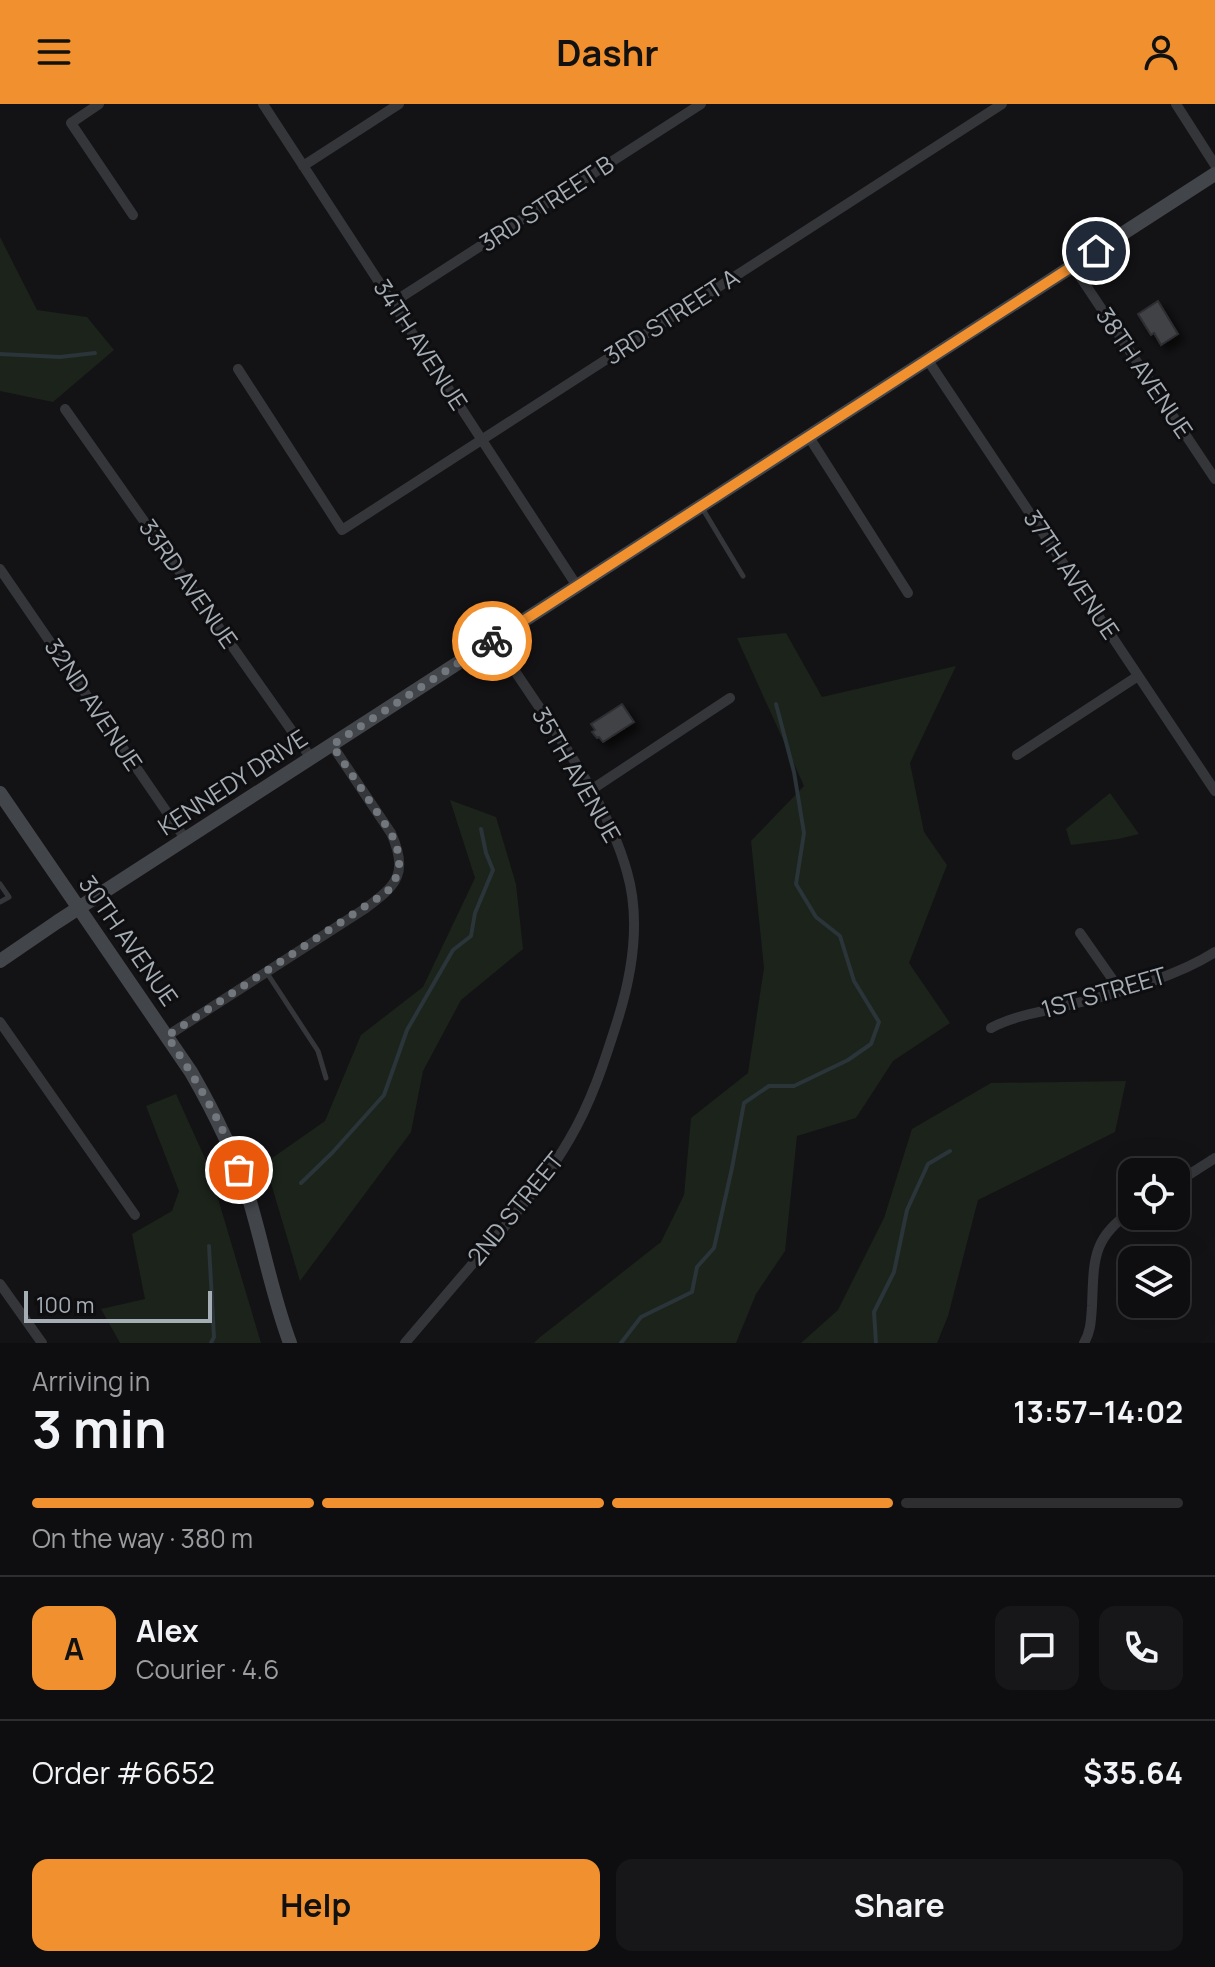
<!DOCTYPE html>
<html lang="en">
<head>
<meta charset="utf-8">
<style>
	body { margin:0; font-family:Manrope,sans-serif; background:#171719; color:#f1f3f6; height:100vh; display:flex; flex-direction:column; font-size:30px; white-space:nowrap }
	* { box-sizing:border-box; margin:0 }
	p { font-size:26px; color:#9b9c9f }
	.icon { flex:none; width:44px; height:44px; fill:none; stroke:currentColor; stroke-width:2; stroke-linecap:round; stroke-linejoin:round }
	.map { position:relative; height:1239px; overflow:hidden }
	.details { display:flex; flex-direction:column; background:#0e0e10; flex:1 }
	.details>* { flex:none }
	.buttons { position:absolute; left:1118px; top:1054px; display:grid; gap:16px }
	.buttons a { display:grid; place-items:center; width:72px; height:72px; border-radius:16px; background:#0e0e10; box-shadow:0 8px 32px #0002,0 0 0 2px #2e2e30; font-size:40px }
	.scale { position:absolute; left:24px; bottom:20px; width:188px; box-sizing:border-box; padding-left:8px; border:4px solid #a5adb5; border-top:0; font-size:22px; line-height:28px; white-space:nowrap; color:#a5adb5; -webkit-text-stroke:6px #0e0e10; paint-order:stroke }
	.pin { position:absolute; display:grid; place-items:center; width:68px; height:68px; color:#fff; margin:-34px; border:4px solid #fff; border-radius:50%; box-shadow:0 2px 8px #0007 }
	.courier { position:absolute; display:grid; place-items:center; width:80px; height:80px; margin:-40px; border:6px solid #f1902f; border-radius:50%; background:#fff; color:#222; box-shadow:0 2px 10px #0007 }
	.overview em { font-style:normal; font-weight:700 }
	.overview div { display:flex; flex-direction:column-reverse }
	.overview { display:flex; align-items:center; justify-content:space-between; height:136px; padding:0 32px }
	h1 { font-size:52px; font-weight:700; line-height:60px }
	.bar { display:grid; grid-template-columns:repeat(4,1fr); gap:12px 8px; align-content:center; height:96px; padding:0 32px }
	.bar i { height:10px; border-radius:6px; background:#2e2e30 }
	.bar .selected { background:#f1902f }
	.bar p { grid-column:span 4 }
	.line { display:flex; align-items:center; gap:20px; padding:0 32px; border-top:2px solid #2e2e30 }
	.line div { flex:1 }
	.round { display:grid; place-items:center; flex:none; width:84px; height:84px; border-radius:16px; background:#171719 }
	.cta { display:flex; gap:16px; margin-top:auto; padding:16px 32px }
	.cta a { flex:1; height:92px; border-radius:16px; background:#f1902f; color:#111; font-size:32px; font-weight:700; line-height:92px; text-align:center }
	.cta a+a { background:#171719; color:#f1f3f6 }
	header { display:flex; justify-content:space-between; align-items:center; height:104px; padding:0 32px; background:#f1902f; color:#111; font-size:36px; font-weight:700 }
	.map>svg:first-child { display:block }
</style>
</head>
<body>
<header><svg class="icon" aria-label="menu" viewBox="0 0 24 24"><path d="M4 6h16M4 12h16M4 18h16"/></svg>Dashr<svg class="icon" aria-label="person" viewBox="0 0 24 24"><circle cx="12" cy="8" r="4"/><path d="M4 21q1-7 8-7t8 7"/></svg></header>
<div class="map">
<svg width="1215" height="1239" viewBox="0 0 1215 1239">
	<defs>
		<filter id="shadow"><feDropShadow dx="6" dy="6" stdDeviation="4" flood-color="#0009"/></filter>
	</defs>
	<rect width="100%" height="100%" fill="#131315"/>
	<path fill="#1b231b" d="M0,133L37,206L87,213L114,246L53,298L0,287Z
		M786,529L822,593L956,562L910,659L924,728L947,761L909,859L950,919L893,957L856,1014L797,1032L785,1147L756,1190L736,1239H534L539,1234L661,1138L684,1091L691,1014L748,969L764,864L751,737L804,682L737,534Z
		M1110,689L1139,730L1118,735L1071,741L1066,725Z
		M450,696L496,713L516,780L523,845L461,896L423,967L411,1028L300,1177L265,1059L325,1017L361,931L423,883L475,774Z
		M1126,977L1115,1028L978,1096L948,1212L937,1239H801L838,1206L884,1114L912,1025L991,979Z
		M176,990L208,1061L261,1239H120L101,1205L145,1195L132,1130L172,1107L179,1087L146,1002Z"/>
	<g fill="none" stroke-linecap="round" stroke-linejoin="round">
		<path stroke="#2a3439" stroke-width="4" d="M0,250L60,253L95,249
			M301,1079L332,1049L384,991L407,926L453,846L471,832L475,809L493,766L486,749L481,725
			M209,1142L214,1233L211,1239
			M621,1239L641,1213L692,1188L697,1163L714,1144L732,1064L744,999L769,982H794L848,956L871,940L879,918L854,877L840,832L816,813L796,780L804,729L794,668L776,600
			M876,1239L874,1208L894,1168L907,1106L928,1060L950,1047"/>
	</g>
	<path fill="#3f4245" stroke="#2d2e31" stroke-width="2" filter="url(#shadow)" d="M1158,197L1178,230L1161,241L1154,229L1151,231L1138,210Z
		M622,600L634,618L603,638L599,633L597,634L592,628L595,626L591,620Z"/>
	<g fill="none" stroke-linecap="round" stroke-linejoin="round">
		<path stroke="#34363a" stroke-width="5" d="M701,402L743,472
			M0,780L9,793L0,798
			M267,869L318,947L326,974"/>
		<path stroke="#34363a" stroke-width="10" d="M99,0L71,19L133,111
			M263,0L577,482
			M1176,0L1215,61
			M303,62L399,0
			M1073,162L1215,375
			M392,199L701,0
			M927,255L1215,687
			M238,265L342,426L1002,0
			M65,305L311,654
			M809,333L908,489
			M0,465L186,736
			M1017,651L1138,572
			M591,686L730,594
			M1080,829L1120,886
			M0,918L135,1111
			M991,924C1015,911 1043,908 1069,901C1115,890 1176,873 1215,848
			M167,932L366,804C397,781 409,769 391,729L332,641
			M1176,1079L1215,1054
			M0,1180L42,1239
			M405,1239C435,1204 465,1168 496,1133C522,1102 549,1071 569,1036C591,999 604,959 617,918C632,871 641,816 627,768C607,694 547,617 505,552L492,537
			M1084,1239C1091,1227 1091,1216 1092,1202C1094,1158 1091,1134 1132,1107"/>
		<path stroke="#42454a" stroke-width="14" d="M0,689L191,968C214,1008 234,1048 248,1091C263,1140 272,1191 290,1239
			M0,857L57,818L1215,70"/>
	</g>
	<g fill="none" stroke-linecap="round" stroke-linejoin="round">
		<path stroke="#72777d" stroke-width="8" stroke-dasharray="0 14.4" d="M239,1066C222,1017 195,974 167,932L387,788C403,767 402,753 391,729L332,641L492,537"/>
		<path stroke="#f1902f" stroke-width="10" d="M492,537L1096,147"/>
	</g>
	<g text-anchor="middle" stroke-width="6" stroke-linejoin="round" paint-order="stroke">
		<g font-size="24" fill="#a5adb5" stroke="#0e0e10">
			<text transform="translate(547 100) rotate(-33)" y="8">3RD STREET B</text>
			<text transform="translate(672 213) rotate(-33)" y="8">3RD STREET A</text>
			<text transform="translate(420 241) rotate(57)" y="8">34TH AVENUE</text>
			<text transform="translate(1144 269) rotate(56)" y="8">38TH AVENUE</text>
			<text transform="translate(1071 471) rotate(56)" y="8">37TH AVENUE</text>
			<text transform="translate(188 480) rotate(55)" y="8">33RD AVENUE</text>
			<text transform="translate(93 601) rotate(56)" y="8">32ND AVENUE</text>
			<text transform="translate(576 671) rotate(60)" y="8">35TH AVENUE</text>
			<text transform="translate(233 679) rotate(-33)" y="8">KENNEDY DRIVE</text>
			<text transform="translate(128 837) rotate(55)" y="8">30TH AVENUE</text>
			<text transform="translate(1104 889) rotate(-16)" y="8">1ST STREET</text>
			<text transform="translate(516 1105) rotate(-51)" y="8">2ND STREET</text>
		</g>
	</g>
</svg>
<div class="buttons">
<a><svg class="icon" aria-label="locate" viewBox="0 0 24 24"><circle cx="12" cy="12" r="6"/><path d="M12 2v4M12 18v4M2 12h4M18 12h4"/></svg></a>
<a><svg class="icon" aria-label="layers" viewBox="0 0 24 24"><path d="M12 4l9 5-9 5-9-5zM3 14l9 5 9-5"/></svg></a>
</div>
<div class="scale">100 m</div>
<div class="pin" style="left:239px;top:1066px;background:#ea580c"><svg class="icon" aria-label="bag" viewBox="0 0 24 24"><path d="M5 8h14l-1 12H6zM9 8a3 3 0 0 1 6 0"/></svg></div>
<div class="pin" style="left:1096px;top:147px;background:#1f2937"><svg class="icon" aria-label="home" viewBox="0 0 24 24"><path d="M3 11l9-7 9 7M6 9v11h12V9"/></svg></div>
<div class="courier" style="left:492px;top:537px"><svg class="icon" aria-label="bike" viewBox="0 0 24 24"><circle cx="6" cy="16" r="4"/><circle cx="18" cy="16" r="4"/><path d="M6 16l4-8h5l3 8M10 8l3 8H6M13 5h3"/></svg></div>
</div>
<section class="details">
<div class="overview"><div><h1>3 min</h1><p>Arriving in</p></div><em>13:57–14:02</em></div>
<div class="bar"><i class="selected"></i><i class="selected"></i><i class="selected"></i><i></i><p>On the way · 380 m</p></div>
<div class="line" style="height:144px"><b class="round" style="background:#f1902f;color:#111">A</b><div><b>Alex</b><p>Courier · 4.6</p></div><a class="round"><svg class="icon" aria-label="chat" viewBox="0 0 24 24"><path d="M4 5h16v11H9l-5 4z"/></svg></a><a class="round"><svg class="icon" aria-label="phone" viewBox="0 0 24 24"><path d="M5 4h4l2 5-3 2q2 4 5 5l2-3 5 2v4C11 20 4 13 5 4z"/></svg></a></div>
<div class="line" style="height:104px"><div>Order #6652</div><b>$35.64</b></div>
<div class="cta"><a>Help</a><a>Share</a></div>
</section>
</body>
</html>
